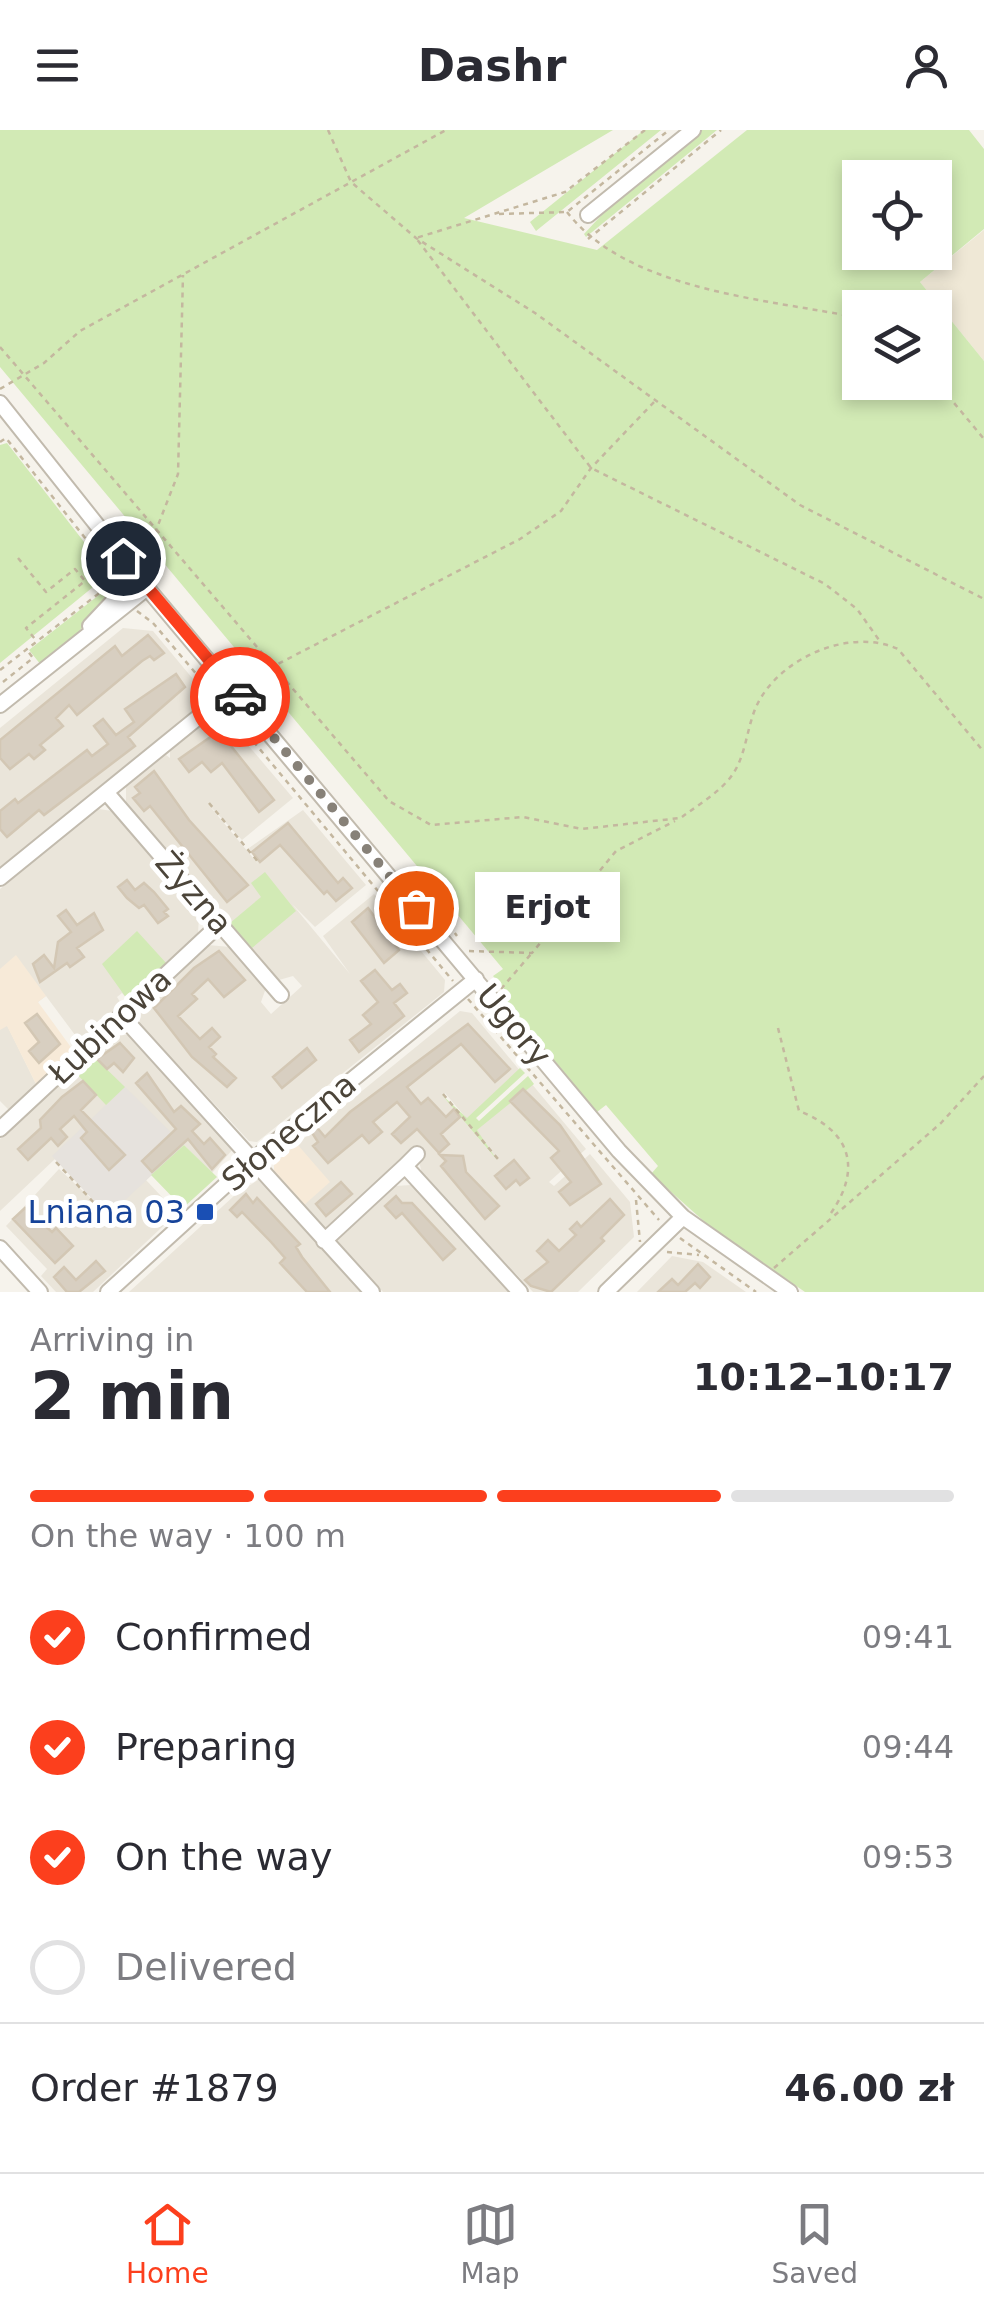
<!DOCTYPE html>
<html lang="en">
<head>
<meta charset="utf-8">
<style>
	body { margin:0; font-family:"DejaVu Sans",sans-serif; background:#f7f7f7; color:#2b2b33; height:100vh; display:flex; flex-direction:column; font-size:38px; white-space:nowrap }
	* { box-sizing:border-box; margin:0 }
	p { font-size:32px; color:#7c7c81 }
	.icon { flex:none; width:55px; height:55px; fill:none; stroke:currentColor; stroke-width:2; stroke-linecap:round; stroke-linejoin:round }
	.map { position:relative; height:1162px; overflow:hidden }
	.side { display:flex; flex-direction:column; background:#fff; flex:1 }
	.side>* { flex:none }
	.tools { position:absolute; left:842px; top:30px; display:grid; gap:20px }
	.tools a { display:grid; place-items:center; width:110px; height:110px; border-radius:0px; background:#fff; box-shadow:0 5px 15px #0003; font-size:50px }
	.pin { position:absolute; display:grid; place-items:center; width:85px; height:85px; color:#fff; margin:-42px; border:5px solid #fff; border-radius:50%; box-shadow:0 2px 10px #0007 }
	.courier { position:absolute; display:grid; place-items:center; width:100px; height:100px; margin:-50px; border:8px solid #fc3f1d; border-radius:50%; background:#fff; color:#222; box-shadow:0 2px 12px #0007 }
	.bubble { position:absolute; height:70px; border-radius:0px; background:#fff; box-shadow:0 5px 15px #0003; font-size:32px; font-weight:700; line-height:70px; text-align:center }
	.overview em { font-style:normal; font-weight:700 }
	.overview div { display:flex; flex-direction:column-reverse }
	.overview { display:flex; align-items:center; justify-content:space-between; height:170px; padding:0 30px }
	h1 { font-size:65px; font-weight:700; line-height:75px }
	.bar { display:grid; grid-template-columns:repeat(4,1fr); gap:15px 10px; align-content:center; height:120px; padding:0 30px }
	.bar i { height:12px; border-radius:8px; background:#e1e1e2 }
	.bar .on { background:#fc3f1d }
	.bar p { grid-column:span 4 }
	.line { display:flex; align-items:center; gap:25px; padding:0 30px; border-top:2px solid #e1e1e2 }
	.line div { flex:1 }
	ol { padding:0 30px; list-style:none }
	li { display:flex; align-items:center; gap:30px; height:110px }
	li p { margin-inline-start:auto }
	li .icon { padding:10px; border-radius:50%; background:#fc3f1d; color:#fff; stroke-width:4 }
	li:last-child { color:#7c7c81 }
	li i { width:55px; height:55px; border:5px solid #e1e1e2; border-radius:50% }
	header { display:flex; justify-content:space-between; align-items:center; height:130px; padding:0 30px; background:#fff; font-size:45px; font-weight:700 }
	.menu { display:flex; justify-content:space-around; align-items:center; height:140px; border-top:2px solid #e1e1e2; background:#fff; font-size:28px; color:#7c7c81 }
	.menu a { display:grid; justify-items:center; gap:5px }
	.menu .on { color:#fc3f1d }
	.map>svg:first-child { display:block }
</style>
</head>
<body>
<header><svg class="icon" aria-label="menu" viewBox="0 0 24 24"><path d="M4 6h16M4 12h16M4 18h16"/></svg>Dashr<svg class="icon" aria-label="person" viewBox="0 0 24 24"><circle cx="12" cy="8" r="4"/><path d="M4 21q1-7 8-7t8 7"/></svg></header>
<div class="map">
<svg width="984" height="1162" viewBox="0 0 984 1162">
	<rect width="100%" height="100%" fill="#f6f3ec"/>
	<path fill="#eae5da" d="M123,498L153,501L203,561V572L0,737V598Z
		M213,586L225,588L293,668L242,710L208,674L258,734L249,718L303,680L366,755L315,797L292,774L350,844L323,806L374,764L445,850L444,862L257,1012L249,1011L140,894V879L208,815L230,817L266,858L261,872L271,884L302,856L293,846L279,850L126,672V657L166,625L170,628V621Z
		M98,679L113,681L199,786L198,804L127,869L122,863L117,867L122,875L81,913L46,866L7,895L36,954L9,980L0,971V759Z
		M460,881L472,883L521,942L467,989L445,963L443,966L497,1030L476,1000L531,953L586,1019L549,1052L554,1056L590,1024L630,1072L634,1107L578,1162H533L422,1044L419,1031L423,1026L415,1017L325,1100L303,1076L297,1014Z
		M114,904L128,905L233,1019L212,1043L184,1015L146,1050L177,1083L93,1162H56L41,1146L47,1139L6,1096L59,1039L98,1075L55,1029L0,1081V1009Z
		M258,1050L362,1162H129L235,1065Z
		M411,1055L511,1162H383L336,1111L395,1056Z
		M672,1126L703,1132L746,1162H637Z"/>
	<path fill="#f7ead8" d="M16,825L46,866L38,872L73,920L36,954L7,896L0,900V839Z
		M297,1014L330,1052L303,1076L274,1045V1034Z"/>
	<path fill="#e6e2dd" d="M125,957L184,1015L108,1086L52,1026Z"/>
	<path fill="#efe8d6" d="M984,100V231L920,152Z"/>
	<path fill="#d2eab5" fill-rule="evenodd" d="M0,0H613L464,88L597,120L747,0H969L984,19V99L920,152L984,231V1162H805L707,1094L651,1044L658,1036L606,975L597,982L502,867L506,861L493,846L503,839L0,237ZM860,48H935V122H860ZM860,178H935V252H860Z
		M644,0H661L536,101L530,92Z
		M702,0H717L586,107L584,104L609,77Z
		M7,313L109,444L0,533V315Z
		M104,461L111,464L75,506L41,535L29,520Z
		M265,742L296,781L252,818L230,793L261,767L251,753Z
		M137,801L167,834L127,869L102,834Z
		M91,924L125,957L106,975L74,941Z
		M520,938L525,943L476,988L479,991L528,946L534,954L477,1000L497,1030L442,965L467,988Z
		M184,1015L217,1047L183,1078L151,1045Z"/>
	<path fill="#d8cfc1" stroke="#d3c7b4" stroke-width="2.5" d="M148,505L164,523L154,530L150,526L142,531L77,585L69,575L56,588L63,596L40,615L45,620L34,629L29,624L10,639L0,628V610L115,516L122,526Z
		M176,544L185,557L128,607L135,616L44,685L39,680L7,707L0,699V681L15,669L18,673L87,620L92,626L108,614L94,596L103,589L116,605L134,592L125,579Z
		M219,601L274,670L259,682L222,633L211,642L202,632L189,642L179,629Z
		M154,641L189,690L248,755L227,772L150,676L144,681L133,668L140,663L135,657Z
		M288,693L338,753L343,748L352,758L336,771L327,761L324,764L280,715L260,732L252,722Z
		M127,750L135,760L144,753L154,762L168,779L164,782L168,786L158,793L144,775L139,778L127,768L118,757Z
		M368,778L399,820L384,833L352,792Z
		M66,780L77,795L94,783L103,800L77,818L84,827L70,837L67,833L40,852L33,834L44,825L54,838L58,812L71,802L58,786Z
		M219,821L245,850L224,867L208,849L192,864L197,869L178,886L200,909L212,898L220,907L209,917L216,924L213,927L236,948L227,957L192,927L154,878L194,838Z
		M375,840L392,860L400,854L407,863L394,873L404,886L359,922L350,910L371,894L363,885L378,872L361,851Z
		M37,884L60,914L39,933L29,921L39,912L25,893Z
		M468,894L510,939L495,952L461,914L407,957L421,974L428,968L446,987L454,979L460,987L441,1004L449,1014L439,1023L417,999L401,1013L392,1004L410,987L397,972L373,992L382,1002L369,1013L362,1005L328,1033L313,1016L318,1012L309,998L314,994L325,1007L350,982Z
		M120,913L134,928L123,942L114,933L107,939L97,929Z
		M307,918L316,930L282,958L273,947Z
		M147,943L174,982L181,976L200,994L192,1001L204,1014L210,1008L225,1025L212,1039L188,1009L152,1042L142,1031L176,999L136,953Z
		M83,951L96,965L81,980L125,1025L109,1040L81,1008L87,1002L74,986L60,999L67,1007L58,1016L51,1008L28,1030L18,1019L41,998L40,990L62,967Z
		M523,959L560,995L601,1054L570,1075L559,1062L571,1052L551,1028L559,1021L510,971Z
		M440,1025L463,1026L466,1042L499,1076L485,1089L441,1036L446,1031Z
		M514,1030L529,1048L520,1055L516,1050L506,1059L495,1046Z
		M341,1052L352,1064L326,1086L316,1074Z
		M246,1064L253,1073L257,1068L300,1114L296,1117L302,1127L330,1162H307L280,1133L285,1128L271,1112L242,1082L237,1087L230,1080Z
		M396,1066L402,1073H412L455,1119L443,1130L402,1083L396,1088L385,1076Z
		M610,1069L624,1085L601,1108L604,1111L551,1162L531,1156L525,1150L548,1132L537,1121L548,1110L559,1121L576,1105L570,1099L577,1092L581,1097Z
		M25,1078L52,1102L56,1098L73,1116L55,1133L13,1089Z
		M96,1131L105,1141L79,1162H67L54,1147L64,1137L76,1150Z
		M698,1134L710,1147L700,1158L695,1153L685,1162H658L672,1149L678,1155Z"/>
	<g fill="none" stroke-linecap="round" stroke-linejoin="round">
		<g stroke="#c2bbae" stroke-width="18">
			<path id="minor" d="M588,85L693,0
				M0,273L147,458L619,1021L683,1087L790,1162
				M90,496L137,446
				M0,575L147,458
				M106,662L281,865
				M0,748L233,559
				M121,885L372,1162
				M0,999L221,793
				M405,1036L417,1024
				M324,1111L405,1036L520,1162
				M0,1118L40,1162
				M108,1162L253,1030L476,849
				M606,1162L683,1087"/>
		</g>
		<path stroke="#c4b79f" stroke-width="2.5" stroke-dasharray="5 5" stroke-linecap="butt" d="M328,0L351,52L416,108L535,183L800,375L984,469
			M645,0L565,62L416,108L591,338L825,454L857,479L879,510
			M567,82C628,161 767,169 860,188
			M499,84L567,82L669,0
			M588,109L721,0
			M0,217L389,671L431,695L523,687L582,699L680,688
			M935,250L984,309
			M0,259L44,233L80,201L446,0
			M0,312L6,308L112,442L110,451
			M18,428L46,462L75,439L85,451L26,498L35,509
			M144,431L178,344L183,145
			M137,481L153,493L210,560
			M0,540L111,454
			M3,552L33,528L27,520
			M243,552L520,409L561,381L591,338L655,271
			M228,581L453,851
			M209,673L259,733
			M682,687C698,675 717,664 730,648C746,628 746,600 756,577C778,528 850,497 898,519L984,622
			M425,763L457,806
			M469,821L532,823L616,721L675,691
			M501,859L531,824
			M468,869L659,1090
			M778,898L799,981C849,1000 863,1037 831,1083
			M443,964L498,1029
			M56,1032L96,1075
			M636,1070L640,1112
			M680,1108L756,1162
			M667,1122L699,1125
			M774,1138L941,993L984,946"/>
		<use href="#minor" stroke="#fff" stroke-width="14"/>
	</g>
	<g fill="none" stroke-linecap="round" stroke-linejoin="round">
		<path stroke="#878178" stroke-width="10" stroke-dasharray="0 18" d="M240,567L416,778"/>
		<path stroke="#fc3f1d" stroke-width="12" d="M123,428L240,567"/>
	</g>
	<rect fill="#1a4fb4" stroke="#fff" stroke-width="4" x="195" y="1072" width="20" height="20" rx="5"/>
	<g text-anchor="middle" stroke-width="10" stroke-linejoin="round" paint-order="stroke">
		<g font-size="32" fill="#4b4439" stroke="#fff">
			<text transform="translate(194 763) rotate(49)" y="11">Żyzna</text>
			<text transform="translate(514 895) rotate(50)" y="11">Ugory</text>
			<text transform="translate(110 896) rotate(-43)" y="11">Łubinowa</text>
			<text transform="translate(289 1002) rotate(-40)" y="11">Słoneczna</text>
		</g>
		<g font-size="32" fill="#164399" stroke="#fff" text-anchor="end">
			<text x="185" y="1093">Lniana 03</text>
		</g>
	</g>
</svg>
<div class="tools">
<a><svg class="icon" aria-label="locate" viewBox="0 0 24 24"><circle cx="12" cy="12" r="6"/><path d="M12 2v4M12 18v4M2 12h4M18 12h4"/></svg></a>
<a><svg class="icon" aria-label="layers" viewBox="0 0 24 24"><path d="M12 4l9 5-9 5-9-5zM3 14l9 5 9-5"/></svg></a>
</div>
<div class="pin" style="left:416px;top:778px;background:#ea580c"><svg class="icon" aria-label="bag" viewBox="0 0 24 24"><path d="M5 8h14l-1 12H6zM9 8a3 3 0 0 1 6 0"/></svg></div>
<div class="pin" style="left:123px;top:428px;background:#1f2937"><svg class="icon" aria-label="home" viewBox="0 0 24 24"><path d="M3 11l9-7 9 7M6 9v11h12V9"/></svg></div>
<div class="courier" style="left:240px;top:567px"><svg class="icon" aria-label="car" viewBox="0 0 24 24"><path d="M5 17H2v-5l4-1 3-4h7l3 4 3 1v5h-3M9 17h6M6 11h13"/><circle cx="7" cy="17" r="2"/><circle cx="17" cy="17" r="2"/></svg></div>
<div class="bubble" style="left:475px;top:742px;width:145px">Erjot</div>
</div>
<section class="side">
<div class="overview"><div><h1>2 min</h1><p>Arriving in</p></div><em>10:12–10:17</em></div>
<div class="bar"><i class="on"></i><i class="on"></i><i class="on"></i><i></i><p>On the way · 100 m</p></div>
<ol>
<li><svg class="icon" aria-label="check" viewBox="0 0 24 24"><path d="M5 12l5 5 9-10"/></svg>Confirmed<p>09:41</p></li>
<li><svg class="icon" aria-label="check" viewBox="0 0 24 24"><path d="M5 12l5 5 9-10"/></svg>Preparing<p>09:44</p></li>
<li><svg class="icon" aria-label="check" viewBox="0 0 24 24"><path d="M5 12l5 5 9-10"/></svg>On the way<p>09:53</p></li>
<li><i></i>Delivered</li>
</ol>
<div class="line" style="height:130px"><div>Order #1879</div><b>46.00 zł</b></div>
</section>
<nav class="menu">
<a class="on"><svg class="icon" aria-label="home" viewBox="0 0 24 24"><path d="M3 11l9-7 9 7M6 9v11h12V9"/></svg>Home</a>
<a><svg class="icon" aria-label="map" viewBox="0 0 24 24"><path d="M3 6l6-2 6 2 6-2v14l-6 2-6-2-6 2zM9 4v14M15 6v14"/></svg>Map</a>
<a><svg class="icon" aria-label="saved" viewBox="0 0 24 24"><path d="M7 4h10v16l-5-4-5 4z"/></svg>Saved</a>
</nav>
</body>
</html>
